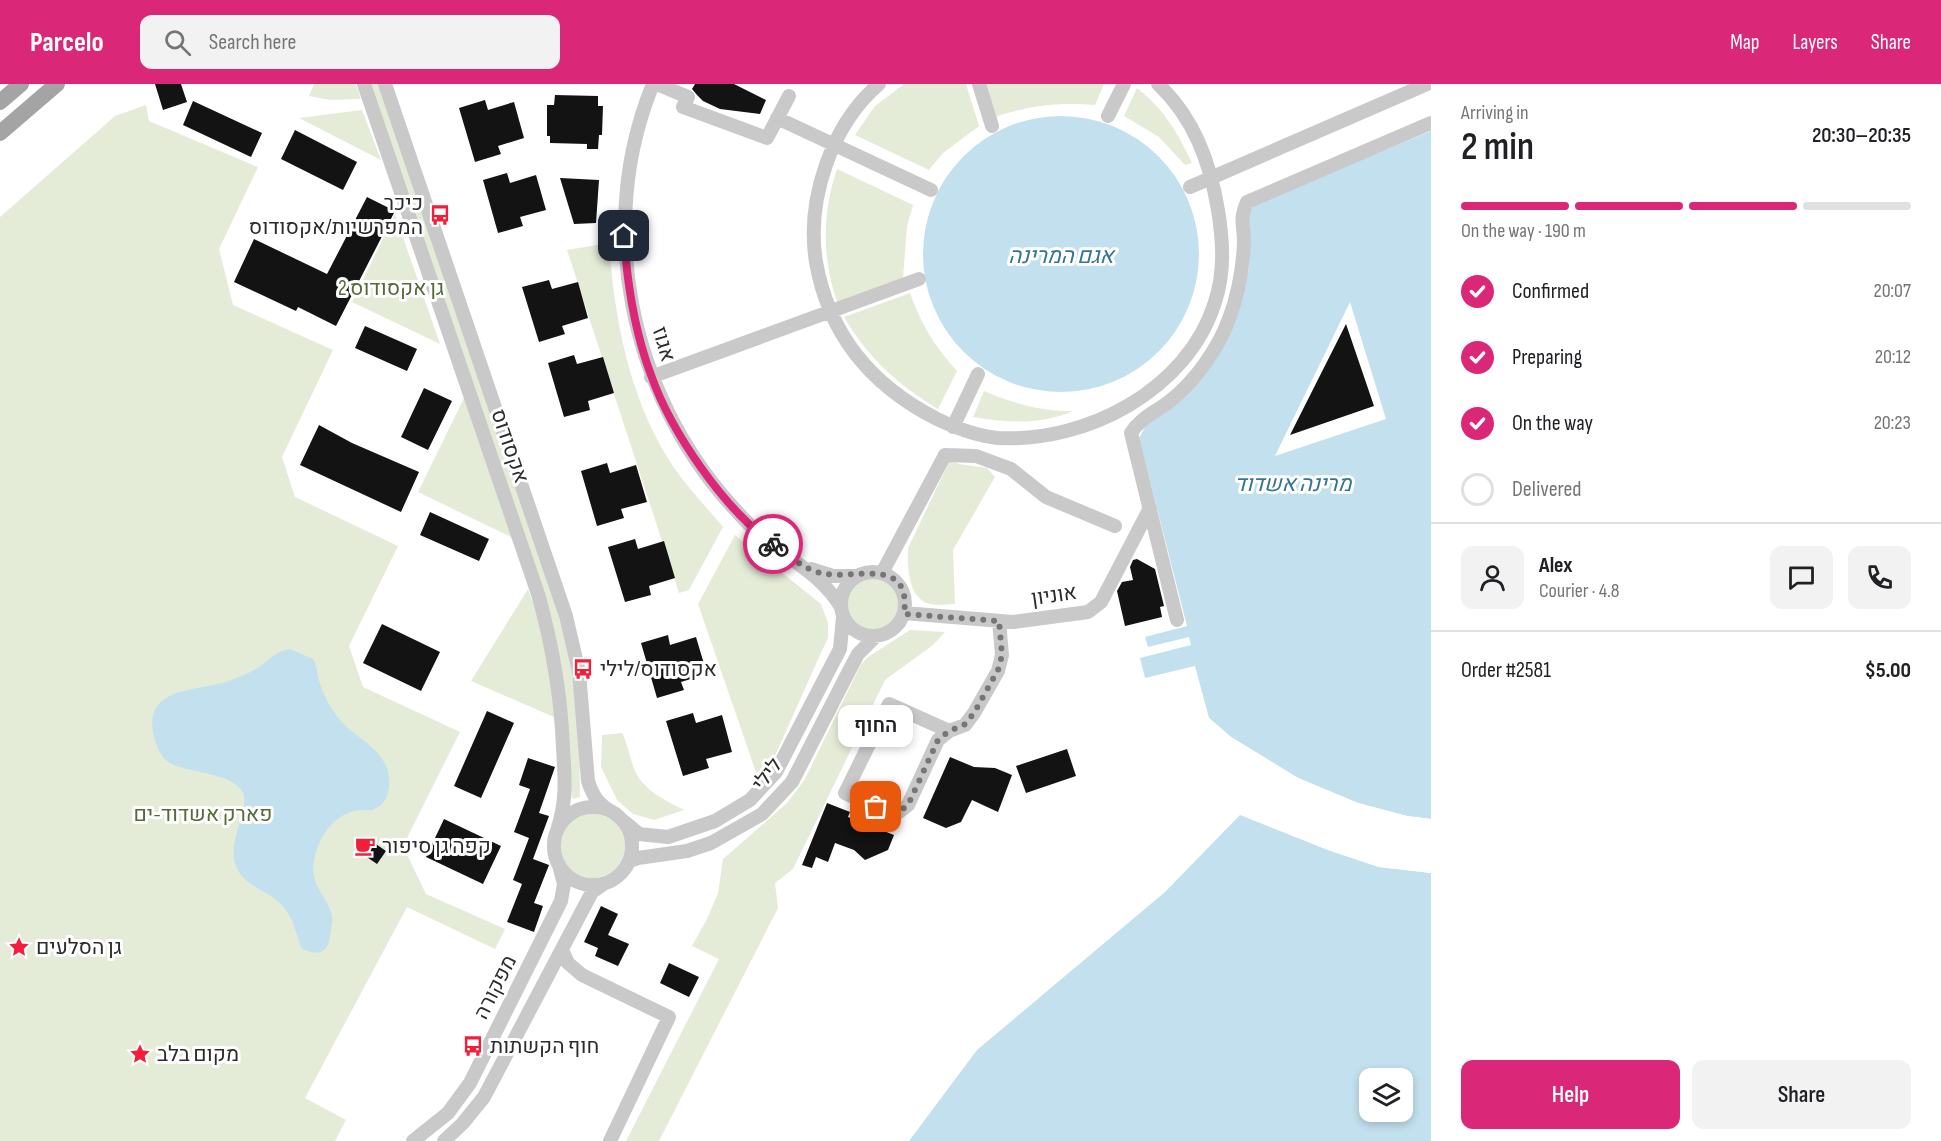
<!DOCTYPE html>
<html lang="en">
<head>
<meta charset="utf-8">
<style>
	body { margin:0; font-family:"Sofia Sans Condensed",Heebo,sans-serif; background:#f2f2f2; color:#202124; height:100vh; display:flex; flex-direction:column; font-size:22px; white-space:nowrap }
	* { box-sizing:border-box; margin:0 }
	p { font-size:20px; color:#757577 }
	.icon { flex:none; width:33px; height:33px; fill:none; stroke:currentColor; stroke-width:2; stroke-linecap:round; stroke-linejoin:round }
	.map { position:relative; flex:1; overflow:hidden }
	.panel { display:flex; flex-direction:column; background:#fff; width:510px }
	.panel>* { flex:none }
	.tools { position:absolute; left:1359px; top:984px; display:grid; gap:12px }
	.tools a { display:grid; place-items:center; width:54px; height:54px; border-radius:12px; background:#fff; box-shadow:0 3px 9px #0003; font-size:30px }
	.pin { position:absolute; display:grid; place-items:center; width:51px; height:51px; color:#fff; margin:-26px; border-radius:12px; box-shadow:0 3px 9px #0006 }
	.courier { position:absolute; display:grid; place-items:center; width:60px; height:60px; margin:-30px; border:4px solid #db2777; border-radius:50%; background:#fff; color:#222; box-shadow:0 2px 8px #0007 }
	.bubble { position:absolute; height:42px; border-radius:12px; background:#fff; box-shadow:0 3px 9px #0003; font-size:20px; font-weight:600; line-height:42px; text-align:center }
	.headline em { font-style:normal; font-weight:600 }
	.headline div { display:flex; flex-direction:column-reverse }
	.headline { display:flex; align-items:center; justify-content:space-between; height:102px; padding:0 30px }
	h1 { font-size:39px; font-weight:600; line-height:45px }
	.bar { display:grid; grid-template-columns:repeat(4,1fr); gap:9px 6px; align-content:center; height:72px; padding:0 30px }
	.bar i { height:8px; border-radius:4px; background:#e0e0e0 }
	.bar .active { background:#db2777 }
	.bar p { grid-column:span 4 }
	.line { display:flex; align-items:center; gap:15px; padding:0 30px; border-top:2px solid #e0e0e0 }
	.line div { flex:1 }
	.round { display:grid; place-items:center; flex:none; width:63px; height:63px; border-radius:12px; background:#f2f2f2 }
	ol { padding:0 30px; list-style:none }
	li { display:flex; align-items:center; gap:18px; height:66px }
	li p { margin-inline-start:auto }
	li .icon { padding:6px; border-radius:50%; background:#db2777; color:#fff; stroke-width:4 }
	li:last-child { color:#757577 }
	li i { width:33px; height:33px; border:3px solid #e0e0e0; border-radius:50% }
	.action { display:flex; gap:12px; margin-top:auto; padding:12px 30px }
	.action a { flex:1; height:69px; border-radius:12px; background:#db2777; color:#fff; font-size:24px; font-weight:600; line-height:69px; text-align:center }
	.action a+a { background:#f2f2f2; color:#202124 }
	header { display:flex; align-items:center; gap:36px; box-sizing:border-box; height:84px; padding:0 30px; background:#db2777; color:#fff }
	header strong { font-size:28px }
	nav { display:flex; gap:33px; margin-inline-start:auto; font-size:21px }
	.search { width:420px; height:54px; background:#f2f2f2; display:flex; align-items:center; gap:15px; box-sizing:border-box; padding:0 21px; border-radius:12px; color:#757577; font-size:22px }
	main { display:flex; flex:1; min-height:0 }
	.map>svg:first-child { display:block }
</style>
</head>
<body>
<header>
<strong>Parcelo</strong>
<div class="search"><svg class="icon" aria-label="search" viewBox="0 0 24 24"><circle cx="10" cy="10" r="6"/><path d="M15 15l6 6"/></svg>Search here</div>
<nav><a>Map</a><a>Layers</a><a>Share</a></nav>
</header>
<main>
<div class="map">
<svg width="1431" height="1057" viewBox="0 0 1431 1057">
	<rect width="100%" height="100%" fill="#fff"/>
	<path fill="#e4ecd8" d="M314,0H356L361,15L330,16L309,12Z
		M368,0H382L543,465L572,588L579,645L580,713L572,715L561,591Z
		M904,0H966L979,42L943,69L929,86L855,51L875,22Z
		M984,0H1104L1095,21C1057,18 1031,21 995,33Z
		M1137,4C1163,24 1178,49 1192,79L1185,81L1159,53L1124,32Z
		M146,21L149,37L258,83L219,165L233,221L333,266L282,373L295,413L398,462L349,562L363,603L460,648L403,762L426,810L505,845L495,865L407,823L305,1014L346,1036L335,1057H0V133L115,32Z
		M362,26L381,76L299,34Z
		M837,85L913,121L907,142L903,194L837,218C822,174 822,129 837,85Z
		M395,130L440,260L352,218Z
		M609,159C614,231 628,308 666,371C681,397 704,420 723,443L689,506L679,509L567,166Z
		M910,209C922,242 934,261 957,287L938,325C898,301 868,274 844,233Z
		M984,307C1012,319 1043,328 1073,327C1040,341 1008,339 973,333Z
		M465,312L513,454L418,408Z
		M950,376L959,380L987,384L995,393L953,466L955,520C948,520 938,522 930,520C908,515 907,482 908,464Z
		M735,451L821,520L828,539V554L820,571L770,683L759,697L698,520Z
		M846 520a27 27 0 1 1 54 0a27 27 0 1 1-54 0Z
		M528,505L548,561L556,634L471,597Z
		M910,546L945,548L933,561L885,596L793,785L775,799L778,824L659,1057H626L719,875L692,862L707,835L718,809L723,775L787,719L805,695L861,580L868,573Z
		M622,649C629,662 630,678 637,691C647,708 667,717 684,726L654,736L633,730L617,716L601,683L602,651Z
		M561 762a32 32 0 1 1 64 0a32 32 0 1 1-64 0Z"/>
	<path fill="#c2e0ee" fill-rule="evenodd" d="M923 170a138 138 0 1 1 276 0a138 138 0 1 1-276 0Z
		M1431,47V735L1407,732L1358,719L1298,694L1231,653L1209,634L1195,582L1145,594L1140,574L1191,561L1189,553L1148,563L1145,553L1187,542L1139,354L1146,341L1176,320L1241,216L1249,185L1250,155L1248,132L1253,121Z
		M290,565L313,575C317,581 317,589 319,596C323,611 330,624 340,636C358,657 389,666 389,697C390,707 386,720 376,724C370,728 361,725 354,727C331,733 317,756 314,778C310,801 325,809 331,828C333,834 332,840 331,846C329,866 323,874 302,865C296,850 293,832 281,820C267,806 243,802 236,782C226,757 252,723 242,707C229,687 182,689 167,677C159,670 155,658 153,648C145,599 206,608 234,595C243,592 251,588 259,583C270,576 275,567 290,565Z
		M1240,731L1328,766L1379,783L1431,789V1057H909L977,966L1165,808ZM1370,994H1402V1028H1370Z"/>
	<path fill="#fff" d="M1350,218L1386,335L1275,372Z
		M1209,634L1231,653L1298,694L1358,719L1407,732L1431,735V738L1406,734L1357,721L1296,697L1229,655L1208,637Z
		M1241,728L1329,763L1379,780L1431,786V789L1379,783L1328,766L1238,729Z"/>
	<path fill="#131313" d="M155,0H181L187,18L163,26Z
		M695,0H734L766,16L760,30L720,25L703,17L697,11L692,5Z
		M555,11L598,12V22H603L602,51H599L598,65H587V60L550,59V52H547V21H554Z
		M485,16L488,26L514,18L524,54L498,62L501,70L475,78L459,24Z
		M193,17L262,49L251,73L183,41Z
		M295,46L357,78L343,106L281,75Z
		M507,89L510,99L536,91L546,126L520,133L523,142L498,149L483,96Z
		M560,94L599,96L596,139L574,140Z
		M367,113L395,127L336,242L298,223L296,227L234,198L254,155L327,190Z
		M549,196L552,205L578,198L588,234L562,242L565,250L539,258L522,203Z
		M1346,240L1374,322L1290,351Z
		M365,242L417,265L407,287L355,264Z
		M574,271L577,280L603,273L614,309L588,317L590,326L564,333L548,279Z
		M424,304L452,317L428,366L401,353Z
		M319,341L352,359L419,388L401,428L300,381Z
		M607,379L610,389L636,381L647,418L621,425L624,434L597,442L581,387Z
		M430,428L489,455L479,477L420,451Z
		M635,455L638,465L664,457L675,494L649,502L651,511L625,518L608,463Z
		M1137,475L1155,485L1164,522L1160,523L1162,533L1125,542L1117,507L1122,498L1133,496L1130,483L1133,476Z
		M382,540L440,568L421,607L363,579Z
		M668,551L670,561L696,553L707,590L681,598L684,606L657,614L641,559Z
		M487,627L514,639L481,714L454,702Z
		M693,629L696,639L722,631L732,668L706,675L709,684L683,692L666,637Z
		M1067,665L1076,692L1026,709L1016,682Z
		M950,673L974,683L995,684L1012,691L998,728L972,716L961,738L946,744L923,734Z
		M528,674L555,683L539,729L549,732L533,775L549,781L534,819L543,822L534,848L507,838L522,800L513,796L529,754L514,748L530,705L519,701Z
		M827,719L850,728L848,733L894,751L888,766L865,776L854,766L835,759L828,778L816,773L812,784L802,781Z
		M444,735L501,762L483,800L426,773Z
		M367,754L386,767L377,780L358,767Z
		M601,822L618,830L608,851L629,860L618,882L595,872L598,864L584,858Z
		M669,879L699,893L689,913L660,899Z"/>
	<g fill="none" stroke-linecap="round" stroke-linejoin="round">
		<path stroke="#c9c9c9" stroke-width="14" d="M364,0L538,510C553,563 561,610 563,664C565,695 567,717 557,747
			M385,0L566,532L579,588L588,697C593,712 597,718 610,727
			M653,0C595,141 630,309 731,421C740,431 750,442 760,451C788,475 821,490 841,523
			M657,0L688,13L683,23L767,54L789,12
			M879,0C831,41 806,117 816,178C829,252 872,302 937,335C956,344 976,352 998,354C1086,359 1188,306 1215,218C1225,188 1223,157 1218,126C1210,78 1194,34 1158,0
			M979,0L992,42
			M1108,32L1124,0
			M777,34L931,106
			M1190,103L1427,0
			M651,293L919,195
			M953,343L978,290
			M811,485L833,492H857
			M841 520a32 32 0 1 1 64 0a32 32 0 1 1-64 0Z
			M882,489L945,371L976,372L1011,385L1046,413L1115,442
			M904,529L1013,538L1088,528L1101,518L1150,424
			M1177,536L1131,349C1141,333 1156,328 1170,317C1195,297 1218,265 1229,235C1238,211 1243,184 1244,158C1244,141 1239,136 1247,118L1431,39
			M949,647L889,620L845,709L890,729L899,728L908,721L938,656L949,647L965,641L974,629L998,587L1002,571L999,537
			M554 762a39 39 0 1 1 78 0a39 39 0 1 1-78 0Z
			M622,736L639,750L668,753L715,737L750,716L776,688L840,565L843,533
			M629,777L638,774L687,767L711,759L762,730L792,698L850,585L858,570L876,552
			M562,866L568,879L582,891L669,933L610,1057
			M413,1057L448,1029L470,999L561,817L564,800L559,781
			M444,1057L463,1039L484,1013L592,808L605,799"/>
		<path stroke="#a4a4a4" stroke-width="16" d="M0,18L21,0
			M0,49L57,0"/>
	</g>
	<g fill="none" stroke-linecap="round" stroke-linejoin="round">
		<path stroke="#767676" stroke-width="6" stroke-dasharray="0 10.8" d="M773,460C788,471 803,485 821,489C853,497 912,470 904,530L999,537L1002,571L998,586L974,629L964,641L949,647L938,656L908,721C896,731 890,729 876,723"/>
		<path stroke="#db2777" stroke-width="8" d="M624,152C627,199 634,246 651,291C671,348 724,425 773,460"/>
	</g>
	<defs>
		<g id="bus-bare" transform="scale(1.62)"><path d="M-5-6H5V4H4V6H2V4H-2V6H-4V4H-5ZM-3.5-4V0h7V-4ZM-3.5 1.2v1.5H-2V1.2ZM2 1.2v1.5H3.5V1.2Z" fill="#f41e3b" stroke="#fff" stroke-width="2.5" paint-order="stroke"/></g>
		<g id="cafe-bare" transform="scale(1.62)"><path d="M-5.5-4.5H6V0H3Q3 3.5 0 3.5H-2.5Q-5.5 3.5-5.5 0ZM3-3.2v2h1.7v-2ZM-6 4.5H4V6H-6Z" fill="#f41e3b" stroke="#fff" stroke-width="2.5" paint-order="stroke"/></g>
		<g id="sight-bare" transform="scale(1.62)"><path d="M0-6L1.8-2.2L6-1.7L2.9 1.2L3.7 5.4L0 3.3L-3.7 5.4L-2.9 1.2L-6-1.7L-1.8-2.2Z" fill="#f41e3b" stroke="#fff" stroke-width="2.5" paint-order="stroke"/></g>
	</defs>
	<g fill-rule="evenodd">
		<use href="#bus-bare" x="440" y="131"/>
		<use href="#bus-bare" x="583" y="585"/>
		<use href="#cafe-bare" x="365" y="762"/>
		<use href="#sight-bare" x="19" y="863"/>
		<use href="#bus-bare" x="473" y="962"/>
		<use href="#sight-bare" x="140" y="970"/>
	</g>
	<g text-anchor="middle" stroke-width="6" stroke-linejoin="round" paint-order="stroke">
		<g font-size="21" fill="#2c2c2c" stroke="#fff" text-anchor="start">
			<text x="423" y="126" text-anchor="end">כיכר<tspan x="423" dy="24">המפרשיות/אקסודוס</tspan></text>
			<text x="600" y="592">אקסודוס/לילי</text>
			<text x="382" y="769">קפה גן סיפור</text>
			<text x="36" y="870">גן הסלעים</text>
			<text x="490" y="969">חוף הקשתות</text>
			<text x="157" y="977">מקום בלב</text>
		</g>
		<g font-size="21" fill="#536b36" stroke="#fff">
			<text x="391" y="211">גן אקסודוס 2</text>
			<text x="203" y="737">פארק אשדוד-ים</text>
		</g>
		<g font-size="21" fill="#2c2c2c" stroke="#fff">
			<text transform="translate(664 260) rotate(74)" y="7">אגוז</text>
			<text transform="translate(510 362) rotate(71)" y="7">אקסודוס</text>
			<text transform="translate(1054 511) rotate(-8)" y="7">אוניון</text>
			<text transform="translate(767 690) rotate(-53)" y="7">לילי</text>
			<text transform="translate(495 903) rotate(-63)" y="7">מפקורה</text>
		</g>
		<g font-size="22" font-style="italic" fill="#347595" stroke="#fff">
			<text x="1061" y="179">אגם המרינה</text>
			<text x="1293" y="407">מרינה אשדוד</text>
		</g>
	</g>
</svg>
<div class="tools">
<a><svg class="icon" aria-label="layers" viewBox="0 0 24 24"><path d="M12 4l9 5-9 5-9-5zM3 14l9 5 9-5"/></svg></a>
</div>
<div class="pin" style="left:876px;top:723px;background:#ea580c"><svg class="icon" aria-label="bag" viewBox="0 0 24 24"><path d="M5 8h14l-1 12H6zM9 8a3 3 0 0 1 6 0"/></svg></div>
<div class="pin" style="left:624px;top:152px;background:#1f2937"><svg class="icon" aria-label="home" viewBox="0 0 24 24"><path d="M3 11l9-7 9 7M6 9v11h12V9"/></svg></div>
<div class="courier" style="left:773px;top:460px"><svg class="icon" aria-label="bike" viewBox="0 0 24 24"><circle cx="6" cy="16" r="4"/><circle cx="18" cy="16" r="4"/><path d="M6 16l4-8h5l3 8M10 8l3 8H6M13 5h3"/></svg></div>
<div class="bubble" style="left:838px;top:621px;width:75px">החוף</div>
</div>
<section class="panel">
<div class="headline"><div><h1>2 min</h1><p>Arriving in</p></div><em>20:30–20:35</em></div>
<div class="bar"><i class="active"></i><i class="active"></i><i class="active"></i><i></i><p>On the way · 190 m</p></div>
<ol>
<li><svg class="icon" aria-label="check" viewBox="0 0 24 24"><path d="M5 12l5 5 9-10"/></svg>Confirmed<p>20:07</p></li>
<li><svg class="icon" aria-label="check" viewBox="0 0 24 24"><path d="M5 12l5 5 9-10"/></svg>Preparing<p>20:12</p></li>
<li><svg class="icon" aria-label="check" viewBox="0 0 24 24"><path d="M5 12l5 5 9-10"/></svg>On the way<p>20:23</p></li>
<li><i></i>Delivered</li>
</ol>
<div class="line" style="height:108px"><a class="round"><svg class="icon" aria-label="person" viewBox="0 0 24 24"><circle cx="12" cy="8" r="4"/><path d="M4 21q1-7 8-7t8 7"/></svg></a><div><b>Alex</b><p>Courier · 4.8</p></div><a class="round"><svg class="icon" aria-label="chat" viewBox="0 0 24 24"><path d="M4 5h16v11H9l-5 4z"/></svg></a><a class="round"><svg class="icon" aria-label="phone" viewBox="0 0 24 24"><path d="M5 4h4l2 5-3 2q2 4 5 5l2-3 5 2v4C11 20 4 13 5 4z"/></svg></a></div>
<div class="line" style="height:78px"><div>Order #2581</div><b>$5.00</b></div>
<div class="action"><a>Help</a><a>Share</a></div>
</section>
</main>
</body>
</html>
